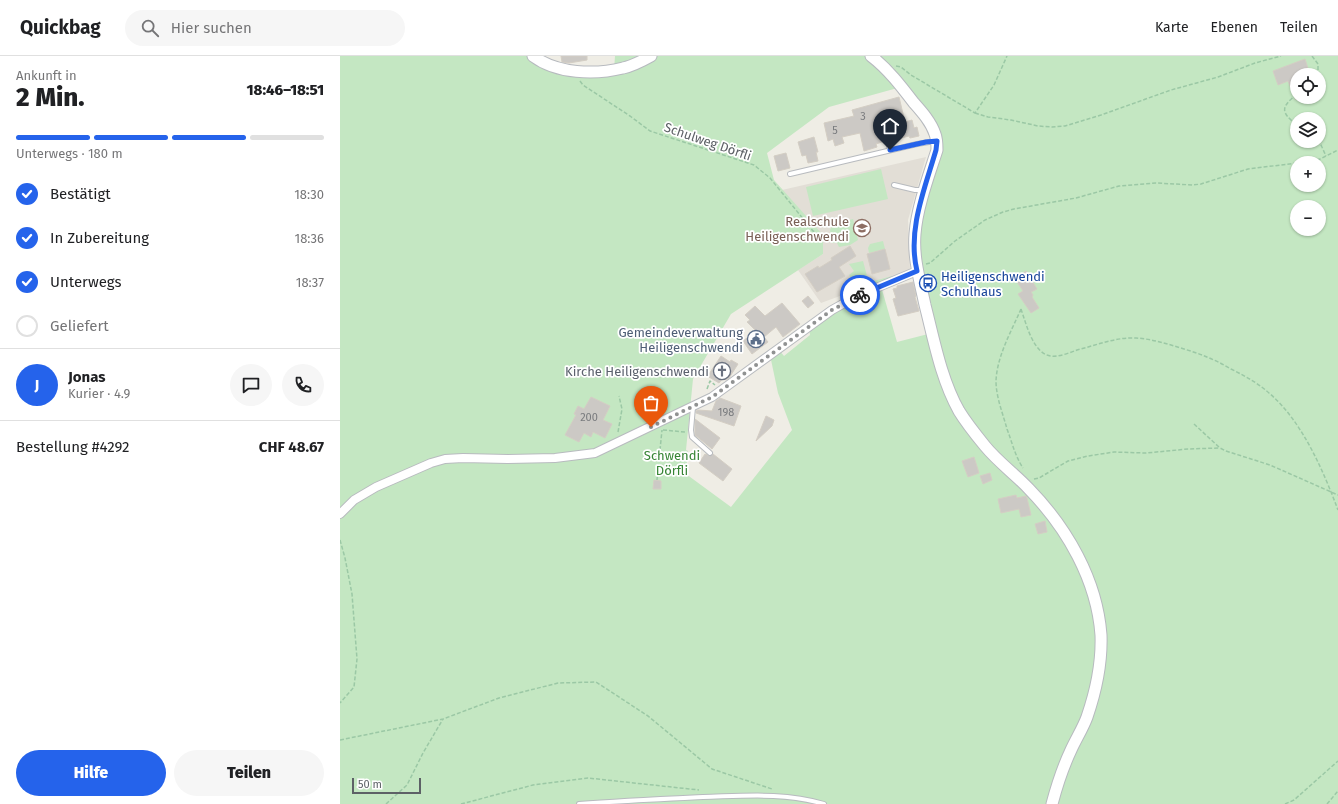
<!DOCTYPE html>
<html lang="de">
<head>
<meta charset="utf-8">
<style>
	body { margin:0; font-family:"Fira Sans",sans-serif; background:#f6f6f6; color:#202124; height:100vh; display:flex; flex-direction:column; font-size:15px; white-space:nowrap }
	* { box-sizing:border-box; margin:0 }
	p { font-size:13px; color:#757577 }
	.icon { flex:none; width:22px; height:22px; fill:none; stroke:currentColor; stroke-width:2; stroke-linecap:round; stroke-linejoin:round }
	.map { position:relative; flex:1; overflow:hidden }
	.drawer { display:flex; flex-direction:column; background:#fff; width:340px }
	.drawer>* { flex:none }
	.fabs { position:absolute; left:950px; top:12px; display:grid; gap:8px }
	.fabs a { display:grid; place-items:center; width:36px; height:36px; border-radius:50%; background:#fff; box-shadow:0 1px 3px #0004; font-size:20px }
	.scale { position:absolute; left:12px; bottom:10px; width:69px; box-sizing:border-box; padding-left:4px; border:2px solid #5d6166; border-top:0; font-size:11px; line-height:14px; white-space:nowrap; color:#5d6166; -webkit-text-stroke:3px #fff; paint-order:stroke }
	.pin { position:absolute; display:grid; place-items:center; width:34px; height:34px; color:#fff; margin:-41px -17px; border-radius:50% 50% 50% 0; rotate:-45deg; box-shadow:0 0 4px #0007 }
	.pin .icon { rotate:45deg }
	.courier { position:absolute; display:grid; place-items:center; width:40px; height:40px; margin:-20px; border:3px solid #2563eb; border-radius:50%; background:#fff; color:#222; box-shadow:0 1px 5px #0007 }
	.headline em { font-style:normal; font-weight:800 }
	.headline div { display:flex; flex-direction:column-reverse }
	.headline { display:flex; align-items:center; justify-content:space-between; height:68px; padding:0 16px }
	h1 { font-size:26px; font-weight:800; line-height:30px }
	.bar { display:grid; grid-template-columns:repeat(4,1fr); gap:6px 4px; align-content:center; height:48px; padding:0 16px }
	.bar i { height:5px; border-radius:3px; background:#e0e0e0 }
	.bar .selected { background:#2563eb }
	.bar p { grid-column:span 4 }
	.line { display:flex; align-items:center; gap:10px; padding:0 16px; border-top:1px solid #e0e0e0 }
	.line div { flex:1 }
	.round { display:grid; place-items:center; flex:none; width:42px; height:42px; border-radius:21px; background:#f6f6f6 }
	ol { padding:0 16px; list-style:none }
	li { display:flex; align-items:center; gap:12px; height:44px }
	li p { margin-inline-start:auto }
	li .icon { padding:4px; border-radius:50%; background:#2563eb; color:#fff; stroke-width:4 }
	li:last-child { color:#757577 }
	li i { width:22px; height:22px; border:2px solid #e0e0e0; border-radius:50% }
	.primary-button { display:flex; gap:8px; margin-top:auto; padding:8px 16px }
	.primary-button a { flex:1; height:46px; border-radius:24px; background:#2563eb; color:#fff; font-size:16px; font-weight:800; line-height:46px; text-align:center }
	.primary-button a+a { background:#f6f6f6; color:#202124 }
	header { display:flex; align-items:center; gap:24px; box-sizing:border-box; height:56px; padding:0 20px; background:#fff; border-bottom:1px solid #e0e0e0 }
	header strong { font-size:19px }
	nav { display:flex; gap:22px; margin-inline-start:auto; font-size:14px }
	.search { width:280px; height:36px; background:#f6f6f6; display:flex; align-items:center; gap:10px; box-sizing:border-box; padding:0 14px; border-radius:22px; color:#757577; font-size:15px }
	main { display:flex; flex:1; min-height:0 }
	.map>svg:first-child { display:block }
</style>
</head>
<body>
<header>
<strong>Quickbag</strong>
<div class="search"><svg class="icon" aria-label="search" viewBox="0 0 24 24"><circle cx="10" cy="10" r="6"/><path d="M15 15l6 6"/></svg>Hier suchen</div>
<nav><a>Karte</a><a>Ebenen</a><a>Teilen</a></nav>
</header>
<main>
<section class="drawer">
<div class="headline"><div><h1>2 Min.</h1><p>Ankunft in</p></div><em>18:46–18:51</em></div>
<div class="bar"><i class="selected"></i><i class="selected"></i><i class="selected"></i><i></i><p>Unterwegs · 180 m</p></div>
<ol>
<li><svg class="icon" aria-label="check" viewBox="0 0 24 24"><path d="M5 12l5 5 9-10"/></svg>Bestätigt<p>18:30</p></li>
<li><svg class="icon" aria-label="check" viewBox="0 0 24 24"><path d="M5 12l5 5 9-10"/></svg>In Zubereitung<p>18:36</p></li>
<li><svg class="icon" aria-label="check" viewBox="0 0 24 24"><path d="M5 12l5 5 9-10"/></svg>Unterwegs<p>18:37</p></li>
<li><i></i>Geliefert</li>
</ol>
<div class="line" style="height:72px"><b class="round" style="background:#2563eb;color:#fff">J</b><div><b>Jonas</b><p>Kurier · 4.9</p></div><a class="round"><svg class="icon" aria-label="chat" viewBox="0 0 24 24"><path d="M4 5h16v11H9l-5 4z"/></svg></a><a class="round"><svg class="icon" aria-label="phone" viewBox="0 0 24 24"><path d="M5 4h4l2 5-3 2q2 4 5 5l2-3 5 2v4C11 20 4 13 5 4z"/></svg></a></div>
<div class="line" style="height:52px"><div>Bestellung #4292</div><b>CHF 48.67</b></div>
<div class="primary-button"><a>Hilfe</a><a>Teilen</a></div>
</section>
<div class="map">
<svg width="998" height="748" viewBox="0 0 998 748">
	<rect width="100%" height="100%" fill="#efede5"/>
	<path fill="#e2ded6" d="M586,101L568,164L570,214L481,247L458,214L483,198V179L442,134Z"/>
	<path fill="#c4e7c2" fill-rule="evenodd" d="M0,0H193L206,8L274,14L275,0H998V748H0ZM957,19H979V41H957ZM561,31L597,88L574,198L592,277L557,286L541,230L469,271L470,279L444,300L438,293L430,299L438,337L452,374L391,451L346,418L348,395L346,394L353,323L391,258L483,198V179L434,124L427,97L489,51ZM957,63H979V85H957ZM957,107H979V129H957ZM957,151H979V173H957Z
		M541,113L548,143L473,160L466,131Z
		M513,163L518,184L510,189L499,191L497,187H492C489,184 489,183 491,180L490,174L494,166H496L498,167Z
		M543,185L545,193L529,197L528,192L530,188Z
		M523,205L527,220L513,224L509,219L514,215L509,208Z
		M552,220V222L520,236L516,230Z"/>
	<path fill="#ccc9c5" stroke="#d4cec4" d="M221,0H247V4L229,7L222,6Z
		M965,3L970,19H957L956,44L948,25L938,29L933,15Z
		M559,41L565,66L572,64L574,72L577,71L579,80L570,82L569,80L561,82L557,63L547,66L545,63H543L540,65V68H537L542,86L536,88L537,91L524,95L520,77L502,81L504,87L495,90L493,83L488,85L484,67L514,60L512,54Z
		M474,81L478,96H476L478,105L468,107L466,99L462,100L458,86Z
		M446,97L450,112L438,115L434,100Z
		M510,190L516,200L499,211L505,220L477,236L465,218L478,210L479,212L492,204L491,202Z
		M545,193L550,213L532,218L527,198Z
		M686,215L697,233L691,236L693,239L692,241L699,252L691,257L678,238L683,235L675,223Z
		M573,226L576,240L575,241L579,255L558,260L553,243L556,242L553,233L557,232V230Z
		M468,240L474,247L468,252L462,245Z
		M442,247L460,268L443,281L436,271L424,281L428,286L412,298L403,285L416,275L407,266L410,264L405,259L415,250L425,260Z
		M381,300L390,306L391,304L398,308L389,322L386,324L383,322L379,327L369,321L370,319L369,318Z
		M251,341L270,350L263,364L272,368L265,382L253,376L251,381L244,377L239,386L225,379L236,359L234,358L238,350L244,353Z
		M380,342L401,350L394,370L356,357V355L358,354L372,355L376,345Z
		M426,360L434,364L432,370L416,385Z
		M355,363L380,382L372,393L355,379Z
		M365,398L370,400L373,398L392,413L383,425L359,407Z
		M634,401L639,417L628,421L622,405Z
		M650,417L652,424L643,428L640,420Z
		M314,424L321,425V433H313Z
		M676,439L677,442L686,440L687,442L691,459L681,461L679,453L661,457L658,443Z
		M705,465L707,476L698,478L695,468Z"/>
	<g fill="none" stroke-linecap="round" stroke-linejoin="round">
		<g stroke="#b8bbbf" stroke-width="6">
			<path id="lane" d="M543,66L550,94
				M450,118L577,88L595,85
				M554,129L575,134H583
				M353,351L351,374L352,381L370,397
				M239,748C280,745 322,743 363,741C404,740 444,736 484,748"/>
		</g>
		<g stroke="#b8bbbf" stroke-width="10">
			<path id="street" d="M0,458L14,444L36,431L91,407L105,403L123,402L168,403L215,402L255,397L372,341L492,254L517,240L577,215"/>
		</g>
		<g stroke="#b7babf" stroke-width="13">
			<path id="secondary" d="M193,0C217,18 255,19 283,12C293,10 302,5 311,0
				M531,0C548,13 561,30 574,47C582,56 591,66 595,78C597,83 597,88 597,94C589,119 577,151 575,178C573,202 580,225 585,249C594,284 601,323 619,355C627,368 636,379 645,390C658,406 675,418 689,433C727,472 757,524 761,579C762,607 756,635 747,661C743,672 736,683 731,694C723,711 717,729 712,748"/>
		</g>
		<path stroke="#9bc8a5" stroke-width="1.5" stroke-dasharray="4 2" stroke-linecap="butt" d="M972,0L978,8V19
			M556,10L561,11L571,19L635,57L654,29L667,0
			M240,25L243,29L290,60L310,75L414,109L430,122L473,175L490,185
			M957,38C941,51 940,56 957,69
			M635,57L648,61L671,64L698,70L712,71L725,70L761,59L831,34L878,21L915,7L941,0
			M976,85L981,89L986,100
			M959,107L980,103L998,94
			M586,208L590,207L615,185L645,164L663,156L674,153L736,142L779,130L816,127L853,129L861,128L908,113L957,107
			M681,253C686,267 693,298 711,300C719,301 729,297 737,294C757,289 776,281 796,282C812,283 828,288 844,293C861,298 876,304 891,313C905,320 918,327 929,337C962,365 983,414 998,454
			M681,253C671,276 657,300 656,325C656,341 663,358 667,373C672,386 675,400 683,412
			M367,333L370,325L375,329
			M854,368L880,392L886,395L930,409L998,439
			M323,374L345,376
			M278,376L282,353L279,340
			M319,401L345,404
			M694,423L699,422L728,405L748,400L774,396L806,397L848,393L880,392
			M317,424L322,374
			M0,484L5,502L12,538L17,603L14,631L0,647
			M0,684L103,663L159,642L218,627L256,626L308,660L372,713L432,733
			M46,748L67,729L83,697L103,663
			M121,748L193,729L248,722L359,734
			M945,748L954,744L998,705
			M987,748L998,735"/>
		<use href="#lane" stroke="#fff" stroke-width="4"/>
		<use href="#street" stroke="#fff" stroke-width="8"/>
		<use href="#secondary" stroke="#fff" stroke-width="11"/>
	</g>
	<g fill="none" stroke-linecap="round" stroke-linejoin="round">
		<path stroke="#909292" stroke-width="4" stroke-dasharray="0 7.2" d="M311,371L372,341L492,254L520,239"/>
		<path stroke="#2563eb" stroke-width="5" d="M520,239L577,215C567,174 585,132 596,94L597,85L586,86L550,94"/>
	</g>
	<defs>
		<g id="school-ring" transform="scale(0.9)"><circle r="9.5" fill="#fff" stroke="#8d6e63" stroke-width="1.5"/><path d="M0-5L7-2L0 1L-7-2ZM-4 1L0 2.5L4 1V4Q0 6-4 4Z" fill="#8d6e63"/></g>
		<g id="bus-ring" transform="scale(0.9)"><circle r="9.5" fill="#fff" stroke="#1a4fb4" stroke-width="1.5"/><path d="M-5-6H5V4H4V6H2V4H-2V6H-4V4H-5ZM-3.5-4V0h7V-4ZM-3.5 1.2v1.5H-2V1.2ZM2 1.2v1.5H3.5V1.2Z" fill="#1a4fb4"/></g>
		<g id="civic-ring" transform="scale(0.9)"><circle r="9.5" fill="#fff" stroke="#5c6f8a" stroke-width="1.5"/><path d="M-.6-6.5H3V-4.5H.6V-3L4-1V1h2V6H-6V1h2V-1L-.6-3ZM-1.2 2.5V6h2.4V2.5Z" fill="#5c6f8a"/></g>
		<g id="church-ring" transform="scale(0.9)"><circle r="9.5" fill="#fff" stroke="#6b7280" stroke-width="1.5"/><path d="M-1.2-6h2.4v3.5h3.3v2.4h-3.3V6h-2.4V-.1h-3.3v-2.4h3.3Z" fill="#6b7280"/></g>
	</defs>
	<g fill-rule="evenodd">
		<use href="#school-ring" x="522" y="172"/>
		<use href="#bus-ring" x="588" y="227"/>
		<use href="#civic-ring" x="416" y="283"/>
		<use href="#church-ring" x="382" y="315"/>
	</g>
	<g text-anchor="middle" stroke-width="3.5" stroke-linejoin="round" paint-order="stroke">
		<g font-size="11" fill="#797b7e">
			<text x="523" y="64">3</text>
			<text x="495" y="78">5</text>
			<text x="386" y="360">198</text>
			<text x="249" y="365">200</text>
		</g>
		<g font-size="13" fill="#5d6166" stroke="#fff">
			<text transform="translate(368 85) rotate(19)" y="5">Schulweg Dörfli</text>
		</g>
		<g font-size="13" fill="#785e54" stroke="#fff" text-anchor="end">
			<text x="509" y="170">Realschule<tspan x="509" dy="15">Heiligenschwendi</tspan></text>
		</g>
		<g font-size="13" fill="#164399" stroke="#fff" text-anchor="start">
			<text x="601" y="225">Heiligenschwendi<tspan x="601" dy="15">Schulhaus</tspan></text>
		</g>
		<g font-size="13" fill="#4e5e75" stroke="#fff" text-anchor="end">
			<text x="403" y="281">Gemeindeverwaltung<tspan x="403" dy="15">Heiligenschwendi</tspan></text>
		</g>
		<g font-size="13" fill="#5b616d" stroke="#fff" text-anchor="end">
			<text x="369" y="320">Kirche Heiligenschwendi</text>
		</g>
		<g font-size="13" fill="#378535" stroke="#fff">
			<text x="332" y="404">Schwendi<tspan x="332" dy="15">Dörfli</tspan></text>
		</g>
	</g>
</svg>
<div class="fabs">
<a><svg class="icon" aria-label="locate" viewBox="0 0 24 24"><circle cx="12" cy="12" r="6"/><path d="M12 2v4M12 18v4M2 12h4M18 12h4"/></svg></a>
<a><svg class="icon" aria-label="layers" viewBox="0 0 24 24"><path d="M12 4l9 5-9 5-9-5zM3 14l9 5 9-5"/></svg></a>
<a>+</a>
<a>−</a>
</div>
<div class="scale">50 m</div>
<div class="pin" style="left:311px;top:371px;background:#ea580c"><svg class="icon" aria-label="bag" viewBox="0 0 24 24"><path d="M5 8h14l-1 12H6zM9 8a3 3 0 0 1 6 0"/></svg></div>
<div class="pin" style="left:550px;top:94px;background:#1f2937"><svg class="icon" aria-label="home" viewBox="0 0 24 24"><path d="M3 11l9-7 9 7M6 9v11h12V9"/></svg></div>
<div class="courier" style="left:520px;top:239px"><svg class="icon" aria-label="bike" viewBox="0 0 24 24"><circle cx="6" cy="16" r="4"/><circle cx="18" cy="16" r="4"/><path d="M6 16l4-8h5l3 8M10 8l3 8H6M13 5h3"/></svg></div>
</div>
</main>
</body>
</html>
